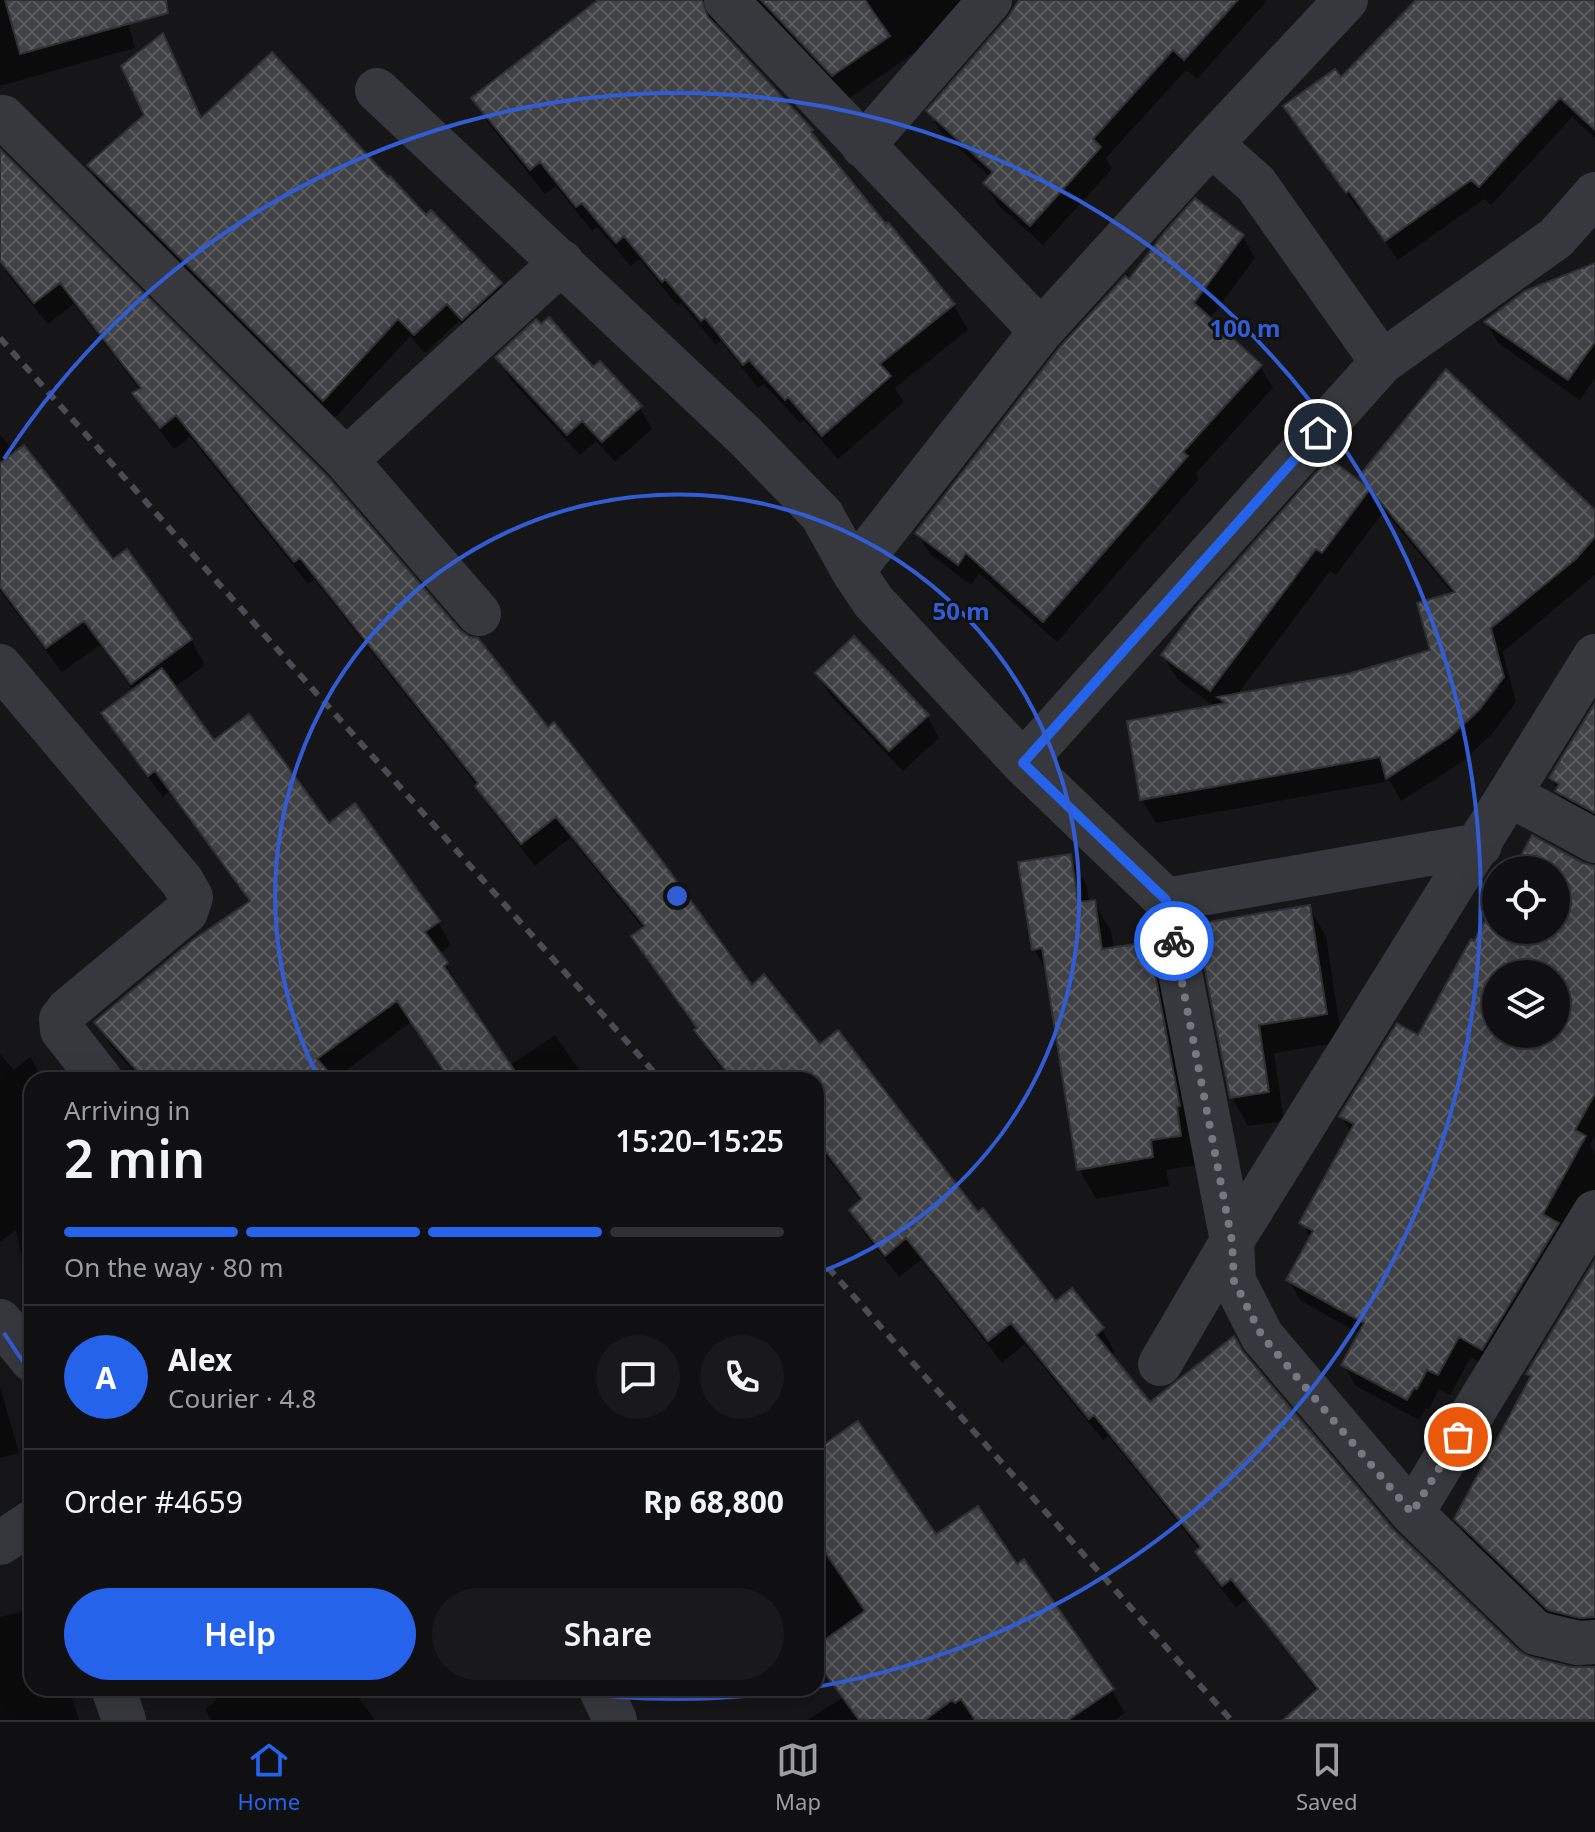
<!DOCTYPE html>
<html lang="en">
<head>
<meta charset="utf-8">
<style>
	body { margin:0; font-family:"Noto Sans",sans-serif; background:#19191b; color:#f1f3f6; height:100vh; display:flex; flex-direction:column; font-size:30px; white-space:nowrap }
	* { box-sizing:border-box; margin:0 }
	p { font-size:26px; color:#9c9d9f }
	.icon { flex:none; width:44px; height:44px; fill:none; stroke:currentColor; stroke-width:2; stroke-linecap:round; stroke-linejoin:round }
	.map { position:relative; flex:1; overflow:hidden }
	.side { position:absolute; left:24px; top:1072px; width:800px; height:624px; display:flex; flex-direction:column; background:#101012; border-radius:24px; box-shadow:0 8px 32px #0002,0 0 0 2px #303032 }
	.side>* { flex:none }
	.fabs { position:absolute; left:1482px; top:856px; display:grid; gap:16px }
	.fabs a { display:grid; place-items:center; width:88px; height:88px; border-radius:50%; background:#101012; box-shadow:0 8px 32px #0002,0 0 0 2px #303032; font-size:40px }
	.pin { position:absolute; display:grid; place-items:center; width:68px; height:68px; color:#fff; margin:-34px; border:4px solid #fff; border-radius:50%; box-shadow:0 2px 8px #0007 }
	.courier { position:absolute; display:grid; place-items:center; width:80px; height:80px; margin:-40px; border:6px solid #2563eb; border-radius:50%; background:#fff; color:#222; box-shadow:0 2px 10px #0007 }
	.head em { font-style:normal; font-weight:600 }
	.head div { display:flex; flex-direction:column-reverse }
	.head { display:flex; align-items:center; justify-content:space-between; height:136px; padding:0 40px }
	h1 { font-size:52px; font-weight:600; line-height:60px }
	.bar { display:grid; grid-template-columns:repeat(4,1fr); gap:12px 8px; align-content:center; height:96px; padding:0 40px }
	.bar i { height:10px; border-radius:6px; background:#303032 }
	.bar .selected { background:#2563eb }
	.bar p { grid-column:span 4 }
	.line { display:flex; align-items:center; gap:20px; padding:0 40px; border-top:2px solid #303032 }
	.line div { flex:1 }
	.round { display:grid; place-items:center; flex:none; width:84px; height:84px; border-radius:42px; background:#19191b }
	.cta { display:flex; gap:16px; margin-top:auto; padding:16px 40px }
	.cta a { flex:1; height:92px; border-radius:48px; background:#2563eb; color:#fff; font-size:32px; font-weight:600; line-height:92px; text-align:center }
	.cta a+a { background:#19191b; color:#f1f3f6 }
	.menu { display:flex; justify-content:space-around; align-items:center; height:112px; border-top:2px solid #303032; background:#101012; font-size:22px; color:#9c9d9f }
	.menu a { display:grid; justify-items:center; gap:4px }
	.menu .selected { color:#2563eb }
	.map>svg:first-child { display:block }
</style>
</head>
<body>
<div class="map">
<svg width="1595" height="1720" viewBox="0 0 1595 1720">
	<defs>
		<pattern id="building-cross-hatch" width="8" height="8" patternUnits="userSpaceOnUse" patternTransform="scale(2)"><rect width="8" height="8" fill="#404145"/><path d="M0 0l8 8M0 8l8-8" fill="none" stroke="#595a5e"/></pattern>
	</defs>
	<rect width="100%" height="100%" fill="#161618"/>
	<path fill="#0007" fill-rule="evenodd" d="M0,0H122L135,48L0,86Z
		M602,0H736L716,18L715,28L812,131L819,145L885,227L888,225L954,305L968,330L895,388L904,402L838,459L804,420L800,423L764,384L758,388L721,341L716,345L681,303L678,306L639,259L631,266L597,227L592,231L556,186L545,194L488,123L474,99Z
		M737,0H990L848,99Z
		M1020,0H1265L1266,2L1197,79L1186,70L1106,158L1112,169L1043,245L997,204L985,183L990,177L941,132L929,111L1011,17Z
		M1418,0H1595V138L1572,117L1491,205L1484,199L1398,260L1361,209L1359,211L1286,107L1341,80Z
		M162,36L202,120L426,218L500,284L511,303L473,338L459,321L425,353L410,336L334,419L100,184L89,166L146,116Z
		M0,152L751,988L820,1047L978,1215L1056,1303L1102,1329L1115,1352L1110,1356L1150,1405L1242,1355L1392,1531L1517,1653L1529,1659L1572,1669L1595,1668V1720H1294L1318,1692L1246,1600L1236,1607L1210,1575L1197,1553L1200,1550L1108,1436L1103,1440L1025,1344L1002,1363L921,1260L899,1277L864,1233L851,1211L862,1202L816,1143V1080H731L709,1053L697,1030L646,959L633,937L644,929L570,838L535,866L490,808L478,787L314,579L308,584L190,437L174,449L148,416L135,394L140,390L74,304L48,324L10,278L0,259Z
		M1196,201L1243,237L1255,258L1209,320L1260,366L1273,388L1196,473L1199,479L1057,642L979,573L971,585L930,554L917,533Z
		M1595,264V378L1580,400L1498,343L1487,323Z
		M498,357L593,370L640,408L652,429L615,462L596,441L580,455L510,379Z
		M0,435L112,562L191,640L205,665L174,688L213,743L328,825L438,922L451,945L439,954L460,987L457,989L509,1066L555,1035L586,1080H451L411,1022L333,1080H141L110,1045L97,1022L250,903L169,792L163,797L117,736L104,713L134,691L100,645L62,672L0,591Z
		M1330,461L1371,492L1362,476L1595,513V575L1503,652L1516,702L1492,734L1462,762L1401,801L1390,781L1156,823L1142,800L1129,722L1215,707L1177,679L1163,655ZM1384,511L1454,595L1433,652L1347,676L1237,695L1330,571L1336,575Z
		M817,673L927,716L939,738L903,771L830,695Z
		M1595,740V826L1570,813L1551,778Z
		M1070,856L1087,886L1089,902H1094L1111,931L1114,950L1148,944L1165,973L1197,1165L1166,1170L1169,1186L1096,1199L1079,1169L1048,974L1034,949Z
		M1582,865L1595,868V1136L1590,1145L1595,1155V1211L1494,1370L1471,1357L1450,1395L1439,1389L1429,1409L1426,1408L1419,1420L1356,1386L1344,1365L1360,1334L1301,1301L1288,1280L1311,1239L1302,1223L1351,1132L1341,1116L1419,1037L1496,905V930H1556V870H1515ZM1496,974H1556V1034H1496Z
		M1309,908L1326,936L1342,1042L1274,1053L1284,1121L1248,1126L1232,1098L1198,926Z
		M0,1054L14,1070L30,1057L43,1080H32V1289L26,1278L16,1230L0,1242Z
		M1595,1264V1638L1562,1631L1469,1540L1456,1519L1532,1380L1528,1374Z
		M0,1387L19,1453L0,1458Z
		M816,1435L824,1447L935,1537L1016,1566L1112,1690L1125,1713L1115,1720H808L842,1698L816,1663Z
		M32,1609V1688H69L79,1720H0V1617Z
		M208,1688H351L375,1720H211L205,1709L217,1700Z"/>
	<path fill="url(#building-cross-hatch)" stroke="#303034" stroke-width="2" fill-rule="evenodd" d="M5,0H166L168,13L20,54Z
		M598,0H702L708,17L813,130L811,132L886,224L888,222L955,304L880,364L891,376L822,436L788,397L785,400L749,360L743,365L705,318L701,321L665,279L662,282L624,236L616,243L582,203L576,207L540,162L530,170L471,98Z
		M761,0H865L890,36L832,76Z
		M1019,0H1238L1184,60L1173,50L1093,139L1101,147L1030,226L983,183L993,172L926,111L1009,16Z
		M1416,0H1595V130L1560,98L1479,187L1471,180L1385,241L1349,191L1346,193L1283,106L1335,69L1341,77Z
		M163,33L201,118L272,52L388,177L390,176L426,215L431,210L502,283L462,320L447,304L414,335L398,319L323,401L87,165L144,115L121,66Z
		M0,149L328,477L460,630L470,637L478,638L548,727L554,722L660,858L752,985L764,974L820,1044L838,1030L978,1212L983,1208L1056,1301L1072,1288L1104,1328L1096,1335L1150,1402L1234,1336L1243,1352L1393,1529L1519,1651L1530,1657L1572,1667H1595V1720H1283L1318,1689L1231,1579L1222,1586L1195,1552L1201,1547L1094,1415L1089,1419L1011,1323L988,1341L906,1238L885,1256L849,1210L862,1199L816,1139V1080H733L694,1030L697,1028L631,936L645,926L556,817L521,844L475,786L478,783L300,558L294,562L176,415L160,428L132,393L141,388L60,283L34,303L0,261Z
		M1195,198L1244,235L1194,303L1262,365L1183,452L1188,456L1043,622L966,553L958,565L915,533L1060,347L1125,276L1129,279L1164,233Z
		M1595,263V342L1568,380L1484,322L1525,291Z
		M549,317L593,367L600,361L642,406L602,442L582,421L567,435L495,357L536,319L541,324Z
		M1446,369L1595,510V537L1576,559L1491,628L1504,677L1479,710L1449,738L1386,779L1380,757L1140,800L1127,721L1226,703L1217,697L1347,674L1430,650L1417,603L1455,592L1370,489L1322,553L1316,549L1210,691L1161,655L1197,607L1329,458L1369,488L1359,476Z
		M24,445L113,559L127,549L192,639L131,684L84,621L46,648L0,587V463Z
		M854,636L929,715L889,751L815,673Z
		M162,668L214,740L249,714L329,823L355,803L440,921L425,932L448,963L444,966L521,1080H450L397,1001L317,1059L336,1080H145L94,1022L190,942L250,901L155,771L148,776L101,713Z
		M1595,703V813L1555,791L1559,784L1549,778Z
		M1532,835L1583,863L1595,866V1094L1575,1130L1586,1136L1543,1214L1559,1223L1482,1350L1459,1337L1438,1375L1427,1370L1417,1389L1414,1388L1407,1400L1341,1365L1364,1323L1286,1280L1313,1231L1299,1223L1354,1124L1339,1116L1397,1023L1418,1035L1471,939L1474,941L1496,901V930H1556V870H1513ZM1496,974H1556V1034H1496Z
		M1071,854L1078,902L1095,900L1102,949L1149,942L1180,1106L1177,1107L1181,1136L1151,1140L1153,1157L1077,1170L1042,948L1032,950L1018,862Z
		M1310,905L1327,1014L1259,1025L1269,1092L1230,1098L1196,924Z
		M1595,1260V1617L1580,1618L1548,1610L1454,1519L1531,1376L1526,1374Z
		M858,1421L936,1534L978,1506L1017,1564L1024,1559L1114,1689L1068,1720H975L961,1699L955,1703L952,1700L925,1720H859L816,1661V1646L865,1611L816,1539V1450Z"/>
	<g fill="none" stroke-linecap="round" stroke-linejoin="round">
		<path stroke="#37383d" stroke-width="44" d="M726,0L1041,331
			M377,90L745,436L822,515L853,571
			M3,117L346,460L562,262
			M1211,144L1256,184L1382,362
			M863,146L990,0
			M346,460L479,614
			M1595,656L1232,1241L1234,1281L1262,1336L1412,1513L1536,1633L1578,1643L1595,1642
			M0,666L182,881L191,897L186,912L68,1010L61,1019L62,1030L101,1080
			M1023,763L1382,362L1556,238L1595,194
			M1510,795L1595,841
			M1166,900L1023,763L873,601L853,571L1041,331L1211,144L1346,0
			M0,1321L32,1360
			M1160,1364L1232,1241L1166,900L1480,845
			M1412,1513L1595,1212
			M0,1543L32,1522
			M113,1688L124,1720
			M600,1688L615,1720"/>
		<path stroke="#4a4c52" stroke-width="6" stroke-dasharray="10 8" stroke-linecap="butt" d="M0,338L661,1080
			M816,1254L1231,1720"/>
	</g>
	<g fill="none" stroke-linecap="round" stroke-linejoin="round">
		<path stroke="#757880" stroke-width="8" stroke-dasharray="0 14.4" d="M1174,941L1232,1241L1234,1281L1262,1336L1412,1513L1458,1437"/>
		<path stroke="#2563eb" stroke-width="10" d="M1174,941L1166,900L1023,763L1318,433"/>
	</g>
	<g fill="none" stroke="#325cd3" stroke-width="4">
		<path d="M319 1079A402 402 0 1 1 818 1273"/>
		<path d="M803 1689A803 803 0 0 1 551 1689M32 1374A803 803 0 0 1 4 1333M4 459A803 803 0 1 1 816 1687"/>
	</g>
	<circle cx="677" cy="896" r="12" fill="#325cd3" stroke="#111113" stroke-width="4"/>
	<g font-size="24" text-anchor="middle" font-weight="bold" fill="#325cd3" stroke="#111113" stroke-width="6" stroke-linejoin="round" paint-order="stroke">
		<text x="1245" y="337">100 m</text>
		<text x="961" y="620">50 m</text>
	</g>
</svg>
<div class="fabs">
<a><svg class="icon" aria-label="locate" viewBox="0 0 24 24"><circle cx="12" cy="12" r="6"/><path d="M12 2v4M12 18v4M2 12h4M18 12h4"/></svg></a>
<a><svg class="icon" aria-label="layers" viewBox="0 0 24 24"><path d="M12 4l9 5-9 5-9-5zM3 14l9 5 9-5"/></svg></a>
</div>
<div class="pin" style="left:1458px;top:1437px;background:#ea580c"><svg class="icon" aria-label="bag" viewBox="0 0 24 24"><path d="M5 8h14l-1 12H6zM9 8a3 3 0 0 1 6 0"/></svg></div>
<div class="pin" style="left:1318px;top:433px;background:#1f2937"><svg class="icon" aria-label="home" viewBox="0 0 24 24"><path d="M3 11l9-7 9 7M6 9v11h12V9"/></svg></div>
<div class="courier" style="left:1174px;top:941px"><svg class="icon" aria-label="bike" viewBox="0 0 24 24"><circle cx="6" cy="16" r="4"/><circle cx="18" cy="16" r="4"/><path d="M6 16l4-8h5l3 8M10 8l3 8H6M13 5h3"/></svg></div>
<section class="side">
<div class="head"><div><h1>2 min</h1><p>Arriving in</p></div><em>15:20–15:25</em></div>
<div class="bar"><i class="selected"></i><i class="selected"></i><i class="selected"></i><i></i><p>On the way · 80 m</p></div>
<div class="line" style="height:144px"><b class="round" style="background:#2563eb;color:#fff">A</b><div><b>Alex</b><p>Courier · 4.8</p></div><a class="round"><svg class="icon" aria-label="chat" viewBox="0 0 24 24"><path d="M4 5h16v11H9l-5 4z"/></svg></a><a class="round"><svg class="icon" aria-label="phone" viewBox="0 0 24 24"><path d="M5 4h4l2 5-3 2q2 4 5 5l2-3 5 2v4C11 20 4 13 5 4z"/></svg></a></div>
<div class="line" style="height:104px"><div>Order #4659</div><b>Rp 68,800</b></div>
<div class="cta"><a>Help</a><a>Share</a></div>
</section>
</div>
<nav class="menu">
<a class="selected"><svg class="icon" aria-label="home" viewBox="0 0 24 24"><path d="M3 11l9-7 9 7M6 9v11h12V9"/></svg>Home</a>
<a><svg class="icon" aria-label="map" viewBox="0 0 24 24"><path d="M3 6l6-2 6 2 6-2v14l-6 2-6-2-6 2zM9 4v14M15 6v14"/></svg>Map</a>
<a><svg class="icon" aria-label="saved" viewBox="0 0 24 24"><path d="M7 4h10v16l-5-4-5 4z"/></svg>Saved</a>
</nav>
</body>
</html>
